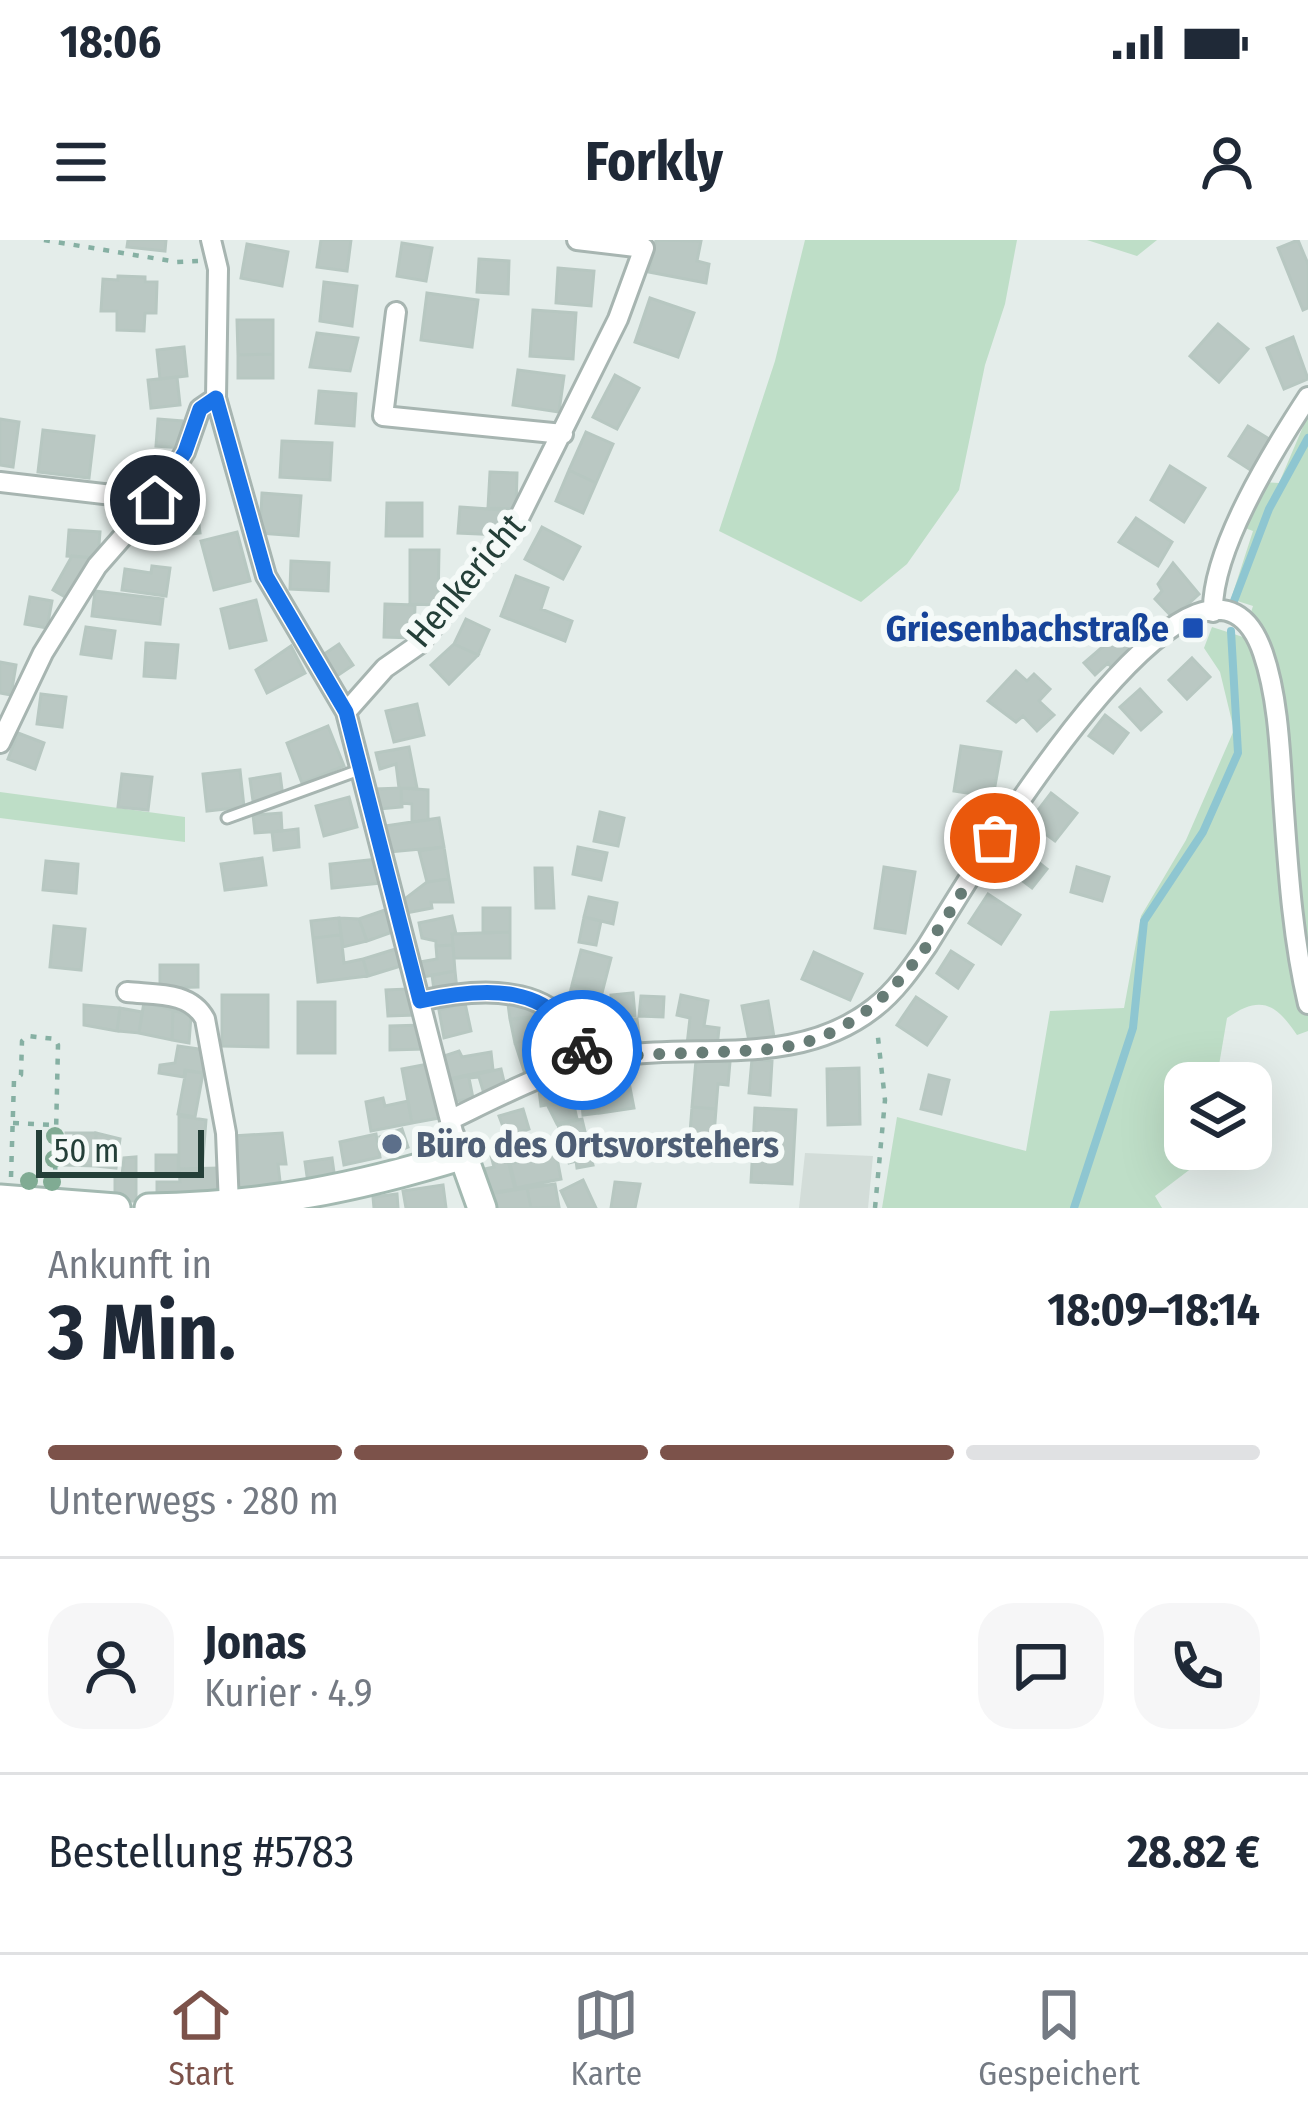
<!DOCTYPE html>
<html lang="de">
<head>
<meta charset="utf-8">
<style>
	body { margin:0; font-family:"Fira Sans Condensed",sans-serif; background:#f6f6f7; color:#1f2937; height:100vh; display:flex; flex-direction:column; font-size:45px; white-space:nowrap }
	* { box-sizing:border-box; margin:0 }
	p { font-size:39px; color:#747a83 }
	.icon { flex:none; width:66px; height:66px; fill:none; stroke:currentColor; stroke-width:2; stroke-linecap:round; stroke-linejoin:round }
	.map { position:relative; height:968px; overflow:hidden }
	.panel { display:flex; flex-direction:column; background:#fff; flex:1 }
	.panel>* { flex:none }
	.buttons { position:absolute; left:1164px; top:822px; display:grid; gap:24px }
	.buttons a { display:grid; place-items:center; width:108px; height:108px; border-radius:24px; background:#fff; box-shadow:0 12px 48px #0002; font-size:60px }
	.scale { position:absolute; left:36px; bottom:30px; width:168px; box-sizing:border-box; padding-left:12px; border:6px solid #243f38; border-top:0; font-size:33px; line-height:42px; white-space:nowrap; color:#243f38; -webkit-text-stroke:9px #f5faf8; paint-order:stroke }
	.pin { position:absolute; display:grid; place-items:center; width:102px; height:102px; color:#fff; margin:-51px; border:6px solid #fff; border-radius:50%; box-shadow:0 3px 12px #0007 }
	.courier { position:absolute; display:grid; place-items:center; width:120px; height:120px; margin:-60px; border:9px solid #1a73e8; border-radius:50%; background:#fff; color:#222; box-shadow:0 3px 15px #0007 }
	.head em { font-style:normal; font-weight:700 }
	.head div { display:flex; flex-direction:column-reverse }
	.head { display:flex; align-items:center; justify-content:space-between; height:204px; padding:0 48px }
	h1 { font-size:78px; font-weight:700; line-height:90px }
	.bar { display:grid; grid-template-columns:repeat(4,1fr); gap:18px 12px; align-content:center; height:144px; padding:0 48px }
	.bar i { height:15px; border-radius:9px; background:#e0e1e3 }
	.bar .selected { background:#7c524a }
	.bar p { grid-column:span 4 }
	.line { display:flex; align-items:center; gap:30px; padding:0 48px; border-top:3px solid #e0e1e3 }
	.line div { flex:1 }
	.round { display:grid; place-items:center; flex:none; width:126px; height:126px; border-radius:36px; background:#f6f6f7 }
	.status { display:flex; justify-content:space-between; align-items:center; height:84px; padding:0 60px; background:#fff; direction:ltr }
	.status svg { height:33px; fill:currentColor }
	header { display:flex; justify-content:space-between; align-items:center; height:156px; padding:0 48px; background:#fff; font-size:54px; font-weight:700 }
	.dock { display:flex; justify-content:space-around; align-items:center; height:168px; border-top:3px solid #e0e1e3; background:#fff; font-size:33px; color:#747a83 }
	.dock a { display:grid; justify-items:center; gap:6px }
	.dock .selected { color:#7c524a }
	.map>svg:first-child { display:block }
</style>
</head>
<body>
<div class="status"><b>18:06</b><svg viewBox="0 0 49 12"><path d="M0 12V9h3v3zM5 12V6h3v6zM10 12V3h3v9zM15 12V0h3v12zM26 1h20v11H26zM47 4h2v5h-2z"/></svg></div>
<header><svg class="icon" aria-label="menu" viewBox="0 0 24 24"><path d="M4 6h16M4 12h16M4 18h16"/></svg>Forkly<svg class="icon" aria-label="person" viewBox="0 0 24 24"><circle cx="12" cy="8" r="4"/><path d="M4 21q1-7 8-7t8 7"/></svg></header>
<div class="map">
<svg width="1308" height="968" viewBox="0 0 1308 968">
	<rect width="100%" height="100%" fill="#e4edea"/>
	<path fill="#d3ddd9" d="M805,913L873,916L868,968H799Z"/>
	<path fill="#bedec7" d="M805,0H1017L1005,64L985,125L959,250L907,324L861,362L719,291L775,121Z
		M1087,0H1157L1137,16Z
		M1308,175V791L1297,795C1276,764 1261,754 1227,778L1218,831L1222,843H1185V909H1208L1201,921L1155,956L1162,968H882L897,877L1026,911L1050,771L1124,768L1141,676L1186,600L1234,490L1220,432L1204,408L1212,387L1243,397L1253,366L1231,359L1253,291L1245,288L1263,242L1279,243Z
		M0,552L185,577V602L0,578Z"/>
	<g fill="none" stroke-linecap="round" stroke-linejoin="round">
		<path stroke="#8ec6d1" stroke-width="8" d="M1234,361L1269,269L1308,198
			M1074,968L1133,788L1144,681L1203,592L1238,513L1231,391"/>
	</g>
	<path fill="#bac8c3" stroke="#b7c7c1" stroke-width="3" d="M128,0H166L165,11L127,7Z
		M321,0H351L347,31L317,27Z
		M656,0L701,1L697,21L709,24L706,43L649,32Z
		M1298,0L1308,24V68L1303,70L1278,8Z
		M402,3L432,8L426,41L397,36Z
		M247,4L288,12L282,46L241,38Z
		M479,19L509,21L508,54L477,52Z
		M558,28L594,31L591,66L556,63Z
		M118,36L145,37V42H157L156,73H145L144,91L117,90V71H101L103,39L118,40Z
		M324,42L357,46L352,86L320,81Z
		M427,53L478,60L472,107L421,100Z
		M650,58L694,73L678,117L635,102Z
		M533,70L576,73L573,119L530,116Z
		M237,80H273V114L238,115Z
		M1218,84L1248,109L1219,142L1190,116Z
		M317,93L358,98L350,131L310,127Z
		M1293,97L1308,139L1284,149L1267,108Z
		M184,107L187,136L160,139L157,110Z
		M273,114V138H238V115Z
		M518,130L564,136L559,172L513,165Z
		M615,135L639,148L617,189L593,177Z
		M177,137L180,165L151,168L148,140Z
		M319,151L356,154L354,186L316,183Z
		M0,179L19,182L13,227L0,225Z
		M158,179L182,181L181,208L156,206Z
		M1248,186L1274,202L1255,233L1229,216Z
		M43,190L94,196L89,238L38,232Z
		M586,192L613,204L596,243L569,230Z
		M282,201L332,203L330,240L280,237Z
		M1170,226L1205,248L1184,282L1151,260Z
		M569,230L596,243L583,273L556,261Z
		M490,232L517,233L516,269L488,268Z
		M262,253L301,256L298,296L260,293Z
		M196,258L200,293L175,296L171,261Z
		M387,263H422V296H386Z
		M460,267L503,270L501,295L458,293Z
		M1136,278L1172,302L1158,326L1119,302Z
		M542,287L580,307L563,339L525,319Z
		M69,290L100,292L98,318L67,316Z
		M237,292L250,341L214,350L201,301Z
		M410,310H439L438,365L410,364Z
		M72,316L98,318L72,361L53,350Z
		M291,321L329,323L328,351L290,349Z
		M1173,323L1199,354L1173,378L1155,359L1162,351L1158,344Z
		M152,326L170,328L166,356L122,350L125,329L151,333Z
		M516,336L548,348L541,369L572,381L565,401L501,376Z
		M95,351L163,359L160,384L92,376Z
		M30,357L52,361L47,388L25,384Z
		M256,360L266,400L230,408L221,369Z
		M385,364L415,365L414,398L384,397Z
		M466,379L489,390L478,415L454,404Z
		M1128,385L1142,402L1113,429L1108,423L1095,435L1084,423Z
		M86,387L115,391L111,418L81,414Z
		M146,403L178,405L175,438L144,436Z
		M339,404L353,425L334,438L320,417Z
		M454,404L478,415L449,444L431,425Z
		M291,406L305,433L267,453L256,430Z
		M1192,418L1210,437L1187,459L1169,440Z
		M0,422L16,425L11,455L0,453Z
		M1016,431L1027,441L1034,434L1050,449L1039,461L1054,475L1037,491L1023,476L1016,482L988,461Z
		M1140,449L1161,472L1141,490L1120,467Z
		M41,454L66,457L62,487L37,484Z
		M417,464L424,495L394,502L386,471Z
		M1105,475L1128,493L1113,513L1089,496Z
		M328,486L344,526L302,543L287,503Z
		M18,493L44,503L35,529L8,519Z
		M961,506L1001,512L993,557L954,551Z
		M409,507L417,548H399L396,524L380,529L376,513Z
		M240,530L244,567L207,571L203,534Z
		M122,534L152,537L148,570L118,567Z
		M280,534L283,557L253,561L250,539Z
		M401,548L402,567L380,569L376,549Z
		M401,548L428,550V580L412,582V564L401,563Z
		M1051,553L1077,573L1055,601L1029,582Z
		M349,557L357,587L324,596L316,566Z
		M600,572L624,578L618,606L594,601Z
		M281,573L282,591L255,593L253,575Z
		M439,578L444,607L390,612L385,586Z
		M298,589L299,607L274,610L272,592Z
		M444,607L449,639L427,642L419,611Z
		M578,607L607,613L601,640L573,634Z
		M1019,607L1047,629L1032,648L1004,627Z
		M262,618L266,645L225,650L221,624Z
		M379,619L382,643L332,648L330,624Z
		M46,621L78,624L76,653L43,650Z
		M884,627L915,632L905,693L875,688Z
		M1077,627L1109,637L1102,661L1071,652Z
		M535,628H552L554,668H536Z
		M449,639L453,662H431L432,668L406,673L402,661L427,642Z
		M988,654L1020,675L1001,704L969,683Z
		M589,657L617,663L613,684L584,677Z
		M483,668H510V692H483Z
		M388,669L395,691L367,701L359,679Z
		M452,676L456,694H452L453,705L436,706V701L422,698L419,683Z
		M584,677L601,681L596,705L579,702Z
		M339,678L341,695L313,698L311,681Z
		M339,678L359,679L367,701L343,707Z
		M54,686L85,689L81,730L50,727Z
		M510,692V718H454L452,694Z
		M341,695L344,723L363,719L368,736L318,742L313,698Z
		M453,705L455,731L423,737L420,722L437,719L436,706Z
		M399,708L404,725L368,736L363,719Z
		M581,710L611,718L602,753L572,745Z
		M951,711L973,725L958,748L937,733Z
		M814,712L862,734L850,760L802,739Z
		M160,725H198V747L160,748Z
		M455,731L457,750H434L432,735Z
		M572,745L602,753L594,781L565,773Z
		M408,749L415,775L388,776L386,750Z
		M633,753L635,776L614,778L611,755Z
		M222,755H268V807L222,806Z
		M681,755L708,761L704,786L719,788L717,808L687,805L690,778L677,775Z
		M641,756L664,757L663,777L639,776Z
		M916,757L946,777L927,805L897,785Z
		M768,761L774,797L749,801L742,766Z
		M144,762L173,770L172,800L139,793Z
		M298,762H335V813H298Z
		M465,763L471,791L444,798L439,770Z
		M508,764L534,765L544,776L510,779Z
		M84,765L120,768L117,791L84,785Z
		M120,768L142,772L139,793L117,791Z
		M173,770L191,776L189,803L172,800Z
		M533,778L538,796L515,803L510,779Z
		M637,779L640,804L616,807L614,782Z
		M423,785L424,809L390,810V786Z
		M565,793L576,818L526,837L515,803L538,796L542,805Z
		M178,806L206,810L203,833L185,830L184,837L159,833L160,825L175,823Z
		M459,811L462,817L491,812L493,830L448,839L444,816Z
		M752,819L772,821L770,855L749,853Z
		M696,820L730,822L728,845L718,844L716,869L692,867Z
		M428,824L439,878L412,883L402,829Z
		M626,827L634,868L600,873L598,862L605,861L602,830Z
		M859,828L860,884L828,885L827,829Z
		M501,829L506,850L485,857L479,837L469,838L473,858L453,862L449,840Z
		M186,831L203,833L195,877L178,874Z
		M929,835L949,840L941,874L921,869Z
		M570,840L573,860L541,866L539,850Z
		M383,858L385,866L408,861L412,883L371,891L366,862Z
		M573,861L577,879L557,884L548,866Z
		M597,863L599,873L583,875L582,864Z
		M692,867L716,869L713,908L689,906Z
		M755,868L796,870L792,944L751,942Z
		M523,869L529,889L507,897L499,876Z
		M179,876L206,880L202,930L179,929Z
		M582,879L593,925L577,928L576,921L569,923L558,885Z
		M402,889L408,907L387,915L380,897Z
		M66,893H96L95,926L65,925Z
		M96,893L120,899L116,928L95,926Z
		M282,893L286,924H278L281,950L237,957L233,896Z
		M376,894L380,917L344,925L340,902Z
		M503,900L515,949L489,953L485,929L494,927L488,904Z
		M556,913L561,939L516,948L510,924Z
		M156,915H178V935L156,936Z
		M136,917V961H115V935H122L124,918Z
		M332,918L336,947L309,950L305,922Z
		M219,928V951H202V965L157,964V942H180L179,929Z
		M583,940L596,968H569L561,951Z
		M615,942L640,944L635,968H611Z
		M555,944L559,967L531,968L527,948Z
		M443,945L446,968H406L403,951Z
		M527,948L531,968H493L489,954Z
		M397,954L398,968H374L373,957Z"/>
	<g fill="none" stroke-linecap="round" stroke-linejoin="round">
		<g stroke="#a7b5b1" stroke-width="15">
			<path id="lane" d="M227,578L362,529"/>
		</g>
		<g stroke="#a7b5b1" stroke-width="24">
			<path id="street" d="M211,0L218,29L216,158L266,336L346,472L453,892L463,915
				M396,72L383,176L563,194
				M0,242L155,260
				M1213,372C1211,310 1274,209 1308,157
				M346,472L385,428L418,405L512,292L618,79L644,8L577,0
				M0,503L43,413L97,326L155,260L185,212L200,169L216,158
				M127,752C155,755 190,751 205,779L226,893L229,965
				M420,761C486,746 566,743 586,822
				M450,880C502,855 553,827 610,817C700,802 796,829 874,768C895,752 912,728 927,706C956,661 1202,235 1263,413C1278,457 1280,510 1283,557C1288,626 1292,696 1308,764"/>
		</g>
		<g stroke="#a3b9b1" stroke-width="33">
			<path id="secondary" d="M0,959L116,968
				M149,968C264,966 353,949 463,915L482,968"/>
		</g>
		<path stroke="#86b0a3" stroke-width="4.5" stroke-dasharray="6 9" stroke-linecap="butt" d="M44,0L177,22L198,21
			M13,883L55,885
			M11,937L14,840L21,835L22,801L28,796L55,799L58,805L55,938
			M875,968L885,860L877,789"/>
		<use href="#lane" stroke="#fff" stroke-width="9"/>
		<use href="#street" stroke="#fff" stroke-width="18"/>
		<use href="#secondary" stroke="#fff" stroke-width="27"/>
	</g>
	<g fill="#80ab93">
		<circle cx="55" cy="896" r="9"/>
		<circle cx="54" cy="919" r="9"/>
		<circle cx="29" cy="941" r="9"/>
		<circle cx="52" cy="942" r="9"/>
	</g>
	<g fill="none" stroke-linecap="round" stroke-linejoin="round">
		<path stroke="#677c76" stroke-width="12" stroke-dasharray="0 21.6" d="M582,810L586,822C647,810 708,815 770,809C888,798 939,687 995,598"/>
		<path stroke="#1a73e8" stroke-width="15" d="M155,260L185,212L200,169L216,158L266,336L346,472L420,761C484,747 552,742 582,810"/>
	</g>
	<rect fill="#1a4fb4" stroke="#f5faf8" stroke-width="4.5" x="1181" y="376" width="24" height="24" rx="6"/>
	<circle fill="#5c6f8a" stroke="#f5faf8" stroke-width="4.5" cx="392" cy="904" r="12"/>
	<g text-anchor="middle" stroke-width="12" stroke-linejoin="round" paint-order="stroke">
		<g font-size="36" fill="#243f38" stroke="#f5faf8">
			<text transform="translate(465 340) rotate(-50)" y="13">Henkericht</text>
		</g>
		<g font-size="36" font-weight="bold" fill="#164399" stroke="#f5faf8" text-anchor="end">
			<text x="1169" y="401">Griesenbachstraße</text>
		</g>
		<g font-size="36" font-weight="bold" fill="#4e5e75" stroke="#f5faf8" text-anchor="start">
			<text x="416" y="917">Büro des Ortsvorstehers</text>
		</g>
	</g>
</svg>
<div class="buttons">
<a><svg class="icon" aria-label="layers" viewBox="0 0 24 24"><path d="M12 4l9 5-9 5-9-5zM3 14l9 5 9-5"/></svg></a>
</div>
<div class="scale">50 m</div>
<div class="pin" style="left:995px;top:598px;background:#ea580c"><svg class="icon" aria-label="bag" viewBox="0 0 24 24"><path d="M5 8h14l-1 12H6zM9 8a3 3 0 0 1 6 0"/></svg></div>
<div class="pin" style="left:155px;top:260px;background:#1f2937"><svg class="icon" aria-label="home" viewBox="0 0 24 24"><path d="M3 11l9-7 9 7M6 9v11h12V9"/></svg></div>
<div class="courier" style="left:582px;top:810px"><svg class="icon" aria-label="bike" viewBox="0 0 24 24"><circle cx="6" cy="16" r="4"/><circle cx="18" cy="16" r="4"/><path d="M6 16l4-8h5l3 8M10 8l3 8H6M13 5h3"/></svg></div>
</div>
<section class="panel">
<div class="head"><div><h1>3 Min.</h1><p>Ankunft in</p></div><em>18:09–18:14</em></div>
<div class="bar"><i class="selected"></i><i class="selected"></i><i class="selected"></i><i></i><p>Unterwegs · 280 m</p></div>
<div class="line" style="height:216px"><a class="round"><svg class="icon" aria-label="person" viewBox="0 0 24 24"><circle cx="12" cy="8" r="4"/><path d="M4 21q1-7 8-7t8 7"/></svg></a><div><b>Jonas</b><p>Kurier · 4.9</p></div><a class="round"><svg class="icon" aria-label="chat" viewBox="0 0 24 24"><path d="M4 5h16v11H9l-5 4z"/></svg></a><a class="round"><svg class="icon" aria-label="phone" viewBox="0 0 24 24"><path d="M5 4h4l2 5-3 2q2 4 5 5l2-3 5 2v4C11 20 4 13 5 4z"/></svg></a></div>
<div class="line" style="height:156px"><div>Bestellung #5783</div><b>28.82 €</b></div>
</section>
<nav class="dock">
<a class="selected"><svg class="icon" aria-label="home" viewBox="0 0 24 24"><path d="M3 11l9-7 9 7M6 9v11h12V9"/></svg>Start</a>
<a><svg class="icon" aria-label="map" viewBox="0 0 24 24"><path d="M3 6l6-2 6 2 6-2v14l-6 2-6-2-6 2zM9 4v14M15 6v14"/></svg>Karte</a>
<a><svg class="icon" aria-label="saved" viewBox="0 0 24 24"><path d="M7 4h10v16l-5-4-5 4z"/></svg>Gespeichert</a>
</nav>
</body>
</html>
